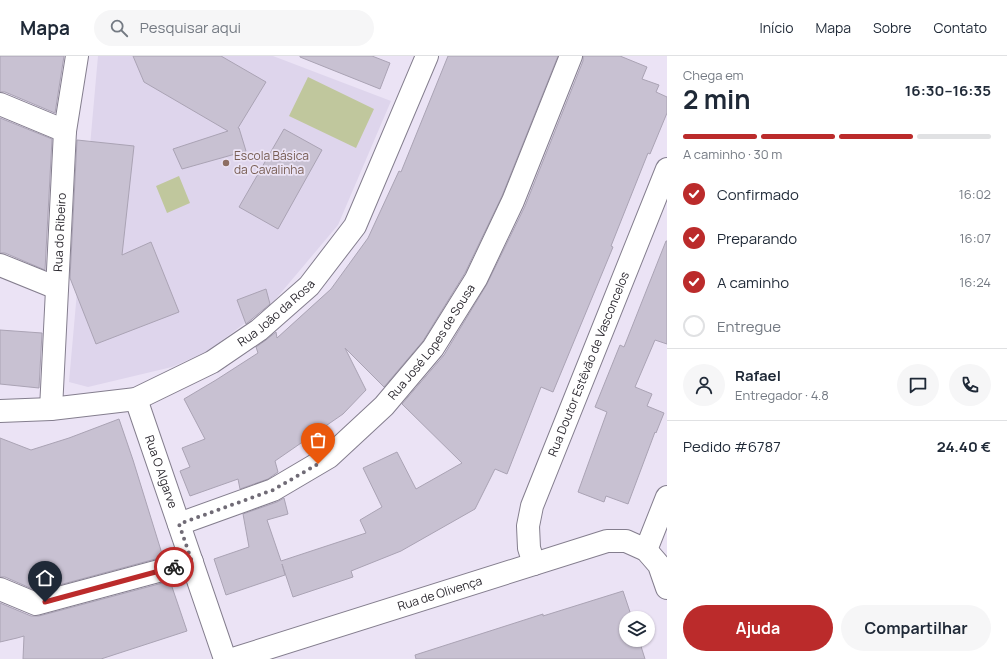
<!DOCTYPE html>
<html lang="pt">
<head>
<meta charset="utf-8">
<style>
	body { margin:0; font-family:Manrope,sans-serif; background:#f6f6f7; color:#1f2937; height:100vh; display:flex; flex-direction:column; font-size:15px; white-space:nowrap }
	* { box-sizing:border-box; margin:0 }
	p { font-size:13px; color:#747a83 }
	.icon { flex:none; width:22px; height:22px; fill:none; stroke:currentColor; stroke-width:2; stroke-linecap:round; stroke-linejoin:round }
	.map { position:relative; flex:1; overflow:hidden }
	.side { display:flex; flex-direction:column; background:#fff; width:340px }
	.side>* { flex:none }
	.tools { position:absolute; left:619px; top:555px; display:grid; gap:8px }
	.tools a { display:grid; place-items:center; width:36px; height:36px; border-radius:50%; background:#fff; box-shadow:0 1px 3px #0004; font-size:20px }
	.pin { position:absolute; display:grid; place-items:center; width:34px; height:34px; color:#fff; margin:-41px -17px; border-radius:50% 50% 50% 0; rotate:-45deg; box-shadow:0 0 4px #0007 }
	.pin .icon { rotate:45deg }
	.courier { position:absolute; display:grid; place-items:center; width:40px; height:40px; margin:-20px; border:3px solid #bb2b2b; border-radius:50%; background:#fff; color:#222; box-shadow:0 1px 5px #0007 }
	.summary em { font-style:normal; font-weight:700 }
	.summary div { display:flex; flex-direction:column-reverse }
	.summary { display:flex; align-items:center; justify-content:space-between; height:68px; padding:0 16px }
	h1 { font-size:26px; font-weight:700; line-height:30px }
	.bar { display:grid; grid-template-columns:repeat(4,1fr); gap:6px 4px; align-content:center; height:48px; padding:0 16px }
	.bar i { height:5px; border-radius:3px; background:#e0e1e3 }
	.bar .active { background:#bb2b2b }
	.bar p { grid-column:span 4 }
	.line { display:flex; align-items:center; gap:10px; padding:0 16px; border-top:1px solid #e0e1e3 }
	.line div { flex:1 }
	.round { display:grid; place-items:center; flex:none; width:42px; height:42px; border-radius:21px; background:#f6f6f7 }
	ol { padding:0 16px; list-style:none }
	li { display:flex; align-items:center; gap:12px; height:44px }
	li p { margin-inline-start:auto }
	li .icon { padding:4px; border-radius:50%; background:#bb2b2b; color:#fff; stroke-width:4 }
	li:last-child { color:#747a83 }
	li i { width:22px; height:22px; border:2px solid #e0e1e3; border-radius:50% }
	.action { display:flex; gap:8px; margin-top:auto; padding:8px 16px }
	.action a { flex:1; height:46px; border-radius:24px; background:#bb2b2b; color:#fff; font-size:16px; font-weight:700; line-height:46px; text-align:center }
	.action a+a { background:#f6f6f7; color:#1f2937 }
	header { display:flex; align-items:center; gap:24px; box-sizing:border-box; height:56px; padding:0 20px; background:#fff; border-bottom:1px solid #e0e1e3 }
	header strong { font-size:19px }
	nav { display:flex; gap:22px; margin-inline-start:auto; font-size:14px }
	.search { width:280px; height:36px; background:#f6f6f7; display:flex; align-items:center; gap:10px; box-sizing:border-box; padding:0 14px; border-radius:22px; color:#747a83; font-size:15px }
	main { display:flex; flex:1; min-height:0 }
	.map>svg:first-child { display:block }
</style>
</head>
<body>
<header>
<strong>Mapa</strong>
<div class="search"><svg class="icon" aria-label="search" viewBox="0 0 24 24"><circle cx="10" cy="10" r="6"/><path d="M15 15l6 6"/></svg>Pesquisar aqui</div>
<nav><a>Início</a><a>Mapa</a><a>Sobre</a><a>Contato</a></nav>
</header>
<main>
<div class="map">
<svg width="667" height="603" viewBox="0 0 667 603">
	<rect width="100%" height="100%" fill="#ebe3f5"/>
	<path fill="#ded5ec" d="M98,0H273L391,45L338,169L274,245L208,295L172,311L88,331L69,326Z"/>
	<path fill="#c0c79d" d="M308,21L374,53L356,92L289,60Z
		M179,120L190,147L167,157L156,130Z"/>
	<path fill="#c8c1d2" stroke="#aaa3b4" d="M0,0H64L55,57L5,36H0Z
		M133,0H221L266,26L238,72H239L246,95L182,113L173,93L228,75L144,26Z
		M300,0H372L390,7L380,33L300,1Z
		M448,0H558L502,140L465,217L423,285L384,331L345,292L366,334L343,358L275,405L278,416L268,423L240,433L238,423L190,440L180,415L190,411L182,392L205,383L184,343L216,324L258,297L256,291L266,284L276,276L277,282L331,233L368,182L399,115L401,116Z
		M583,0H620L647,11L642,23L659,29L656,36L667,41V57L650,98L648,97L611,190L613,191L553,336L541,331L507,418L495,413L475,453L401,495L351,515L353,521L293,541L282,508L285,519L226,539L214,503L249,491L243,458L277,446L284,442L288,458L267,464L281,505L366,477L360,464L382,451L363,412L397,396L416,433L462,407L402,348L444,299L487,228L525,150L583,5Z
		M0,62L52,83L45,214L5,197H0Z
		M284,73L322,94L278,173L239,151Z
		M77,84L134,90L122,199L151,186L179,256L96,288L70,222Z
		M666,185H667V288L655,284L635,331L652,338L647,350L664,357L656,377L655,376L628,448L606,440L604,446L578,436L607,356L595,351L620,289L624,291Z
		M266,233L270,248L246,268L237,244Z
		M0,274L42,277L39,332L0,328Z
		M119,363L133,404L163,501L37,535L5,521H0V382L31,394L69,382Z
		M170,525L187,575L101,603H23L24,580L17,582L0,586V547L31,560H39Z
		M623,535L632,562H626V584H639L645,603H416L415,599L543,558V560Z"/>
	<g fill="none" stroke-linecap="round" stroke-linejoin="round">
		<g stroke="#847e8e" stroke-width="24">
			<g id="minor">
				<path d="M0,48L65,75"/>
				<path d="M0,209L57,232"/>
				<path id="s1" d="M136,343L225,603"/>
				<path id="s2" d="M51,353L65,75L77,0"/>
				<path id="s3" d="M0,355L51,353L136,343L212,306L259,274L309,230L355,170L427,0"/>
				<path id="s4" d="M179,468L273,434L329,401L384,350L433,292L476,223L513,145L571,0"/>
				<path d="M646,494L667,441"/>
				<path id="s5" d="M534,508L529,492L528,470L532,450L667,113"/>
				<path d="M0,533L36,548L192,506"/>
				<path id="s6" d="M233,603L607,485H626L646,494L659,509L667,532"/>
			</g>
		</g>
		<use href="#minor" stroke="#fff" stroke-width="22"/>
	</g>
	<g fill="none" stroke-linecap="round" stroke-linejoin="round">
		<path stroke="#706b76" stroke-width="4" stroke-dasharray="0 7.2" d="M174,511L192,506L179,468L273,434L318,408"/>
		<path stroke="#bb2b2b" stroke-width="5" d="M45,546L174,511"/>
	</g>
	<circle fill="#8d6e63" stroke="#ebe3f5" stroke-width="1.5" cx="226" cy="107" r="4"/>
	<g text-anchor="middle" stroke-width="3.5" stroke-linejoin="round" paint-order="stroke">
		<g font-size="12" fill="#785e54" stroke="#ebe3f5" text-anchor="start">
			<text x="234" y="104">Escola Básica<tspan x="234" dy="14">da Cavalinha</tspan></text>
		</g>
		<g font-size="12" fill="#2d2a31" stroke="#ebe3f5">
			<text dy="4" stroke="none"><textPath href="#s2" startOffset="177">Rua do Ribeiro</textPath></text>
			<text dy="4" stroke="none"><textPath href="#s3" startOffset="302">Rua João da Rosa</textPath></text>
			<text dy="4" stroke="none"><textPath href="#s4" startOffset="320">Rua José Lopes de Sousa</textPath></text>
			<text dy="4" stroke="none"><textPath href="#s5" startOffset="212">Rua Doutor Estêvão de Vasconcelos</textPath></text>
			<text dy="4" stroke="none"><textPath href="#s1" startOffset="77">Rua O Algarve</textPath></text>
			<text dy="4" stroke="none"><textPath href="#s6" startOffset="217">Rua de Olivença</textPath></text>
		</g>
	</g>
</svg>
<div class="tools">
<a><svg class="icon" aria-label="layers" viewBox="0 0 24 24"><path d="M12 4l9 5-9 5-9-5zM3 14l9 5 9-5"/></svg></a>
</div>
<div class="pin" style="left:318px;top:408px;background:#ea580c"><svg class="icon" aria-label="bag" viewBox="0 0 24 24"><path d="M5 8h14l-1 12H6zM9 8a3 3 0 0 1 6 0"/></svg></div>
<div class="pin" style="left:45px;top:546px;background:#1f2937"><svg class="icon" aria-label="home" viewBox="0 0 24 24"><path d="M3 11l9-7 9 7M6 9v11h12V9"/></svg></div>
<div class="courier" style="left:174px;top:511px"><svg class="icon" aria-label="bike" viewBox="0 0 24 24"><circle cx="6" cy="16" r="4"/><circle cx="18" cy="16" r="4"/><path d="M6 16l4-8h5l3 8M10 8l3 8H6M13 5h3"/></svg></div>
</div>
<section class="side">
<div class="summary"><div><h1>2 min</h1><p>Chega em</p></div><em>16:30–16:35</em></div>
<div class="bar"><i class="active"></i><i class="active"></i><i class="active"></i><i></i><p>A caminho · 30 m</p></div>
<ol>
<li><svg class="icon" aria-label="check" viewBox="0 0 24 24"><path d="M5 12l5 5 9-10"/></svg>Confirmado<p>16:02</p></li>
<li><svg class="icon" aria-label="check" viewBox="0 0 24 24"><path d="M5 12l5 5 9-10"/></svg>Preparando<p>16:07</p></li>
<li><svg class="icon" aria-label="check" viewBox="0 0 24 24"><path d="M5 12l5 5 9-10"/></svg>A caminho<p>16:24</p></li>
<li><i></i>Entregue</li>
</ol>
<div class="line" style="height:72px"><a class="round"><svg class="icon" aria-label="person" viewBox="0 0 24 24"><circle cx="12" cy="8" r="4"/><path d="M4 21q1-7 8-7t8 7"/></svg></a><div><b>Rafael</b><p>Entregador · 4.8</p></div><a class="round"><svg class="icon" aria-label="chat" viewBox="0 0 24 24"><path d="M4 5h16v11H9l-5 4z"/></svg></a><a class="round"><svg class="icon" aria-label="phone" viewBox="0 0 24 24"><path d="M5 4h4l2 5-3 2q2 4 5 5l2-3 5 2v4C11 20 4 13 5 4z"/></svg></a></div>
<div class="line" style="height:52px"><div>Pedido #6787</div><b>24.40 €</b></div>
<div class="action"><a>Ajuda</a><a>Compartilhar</a></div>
</section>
</main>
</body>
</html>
